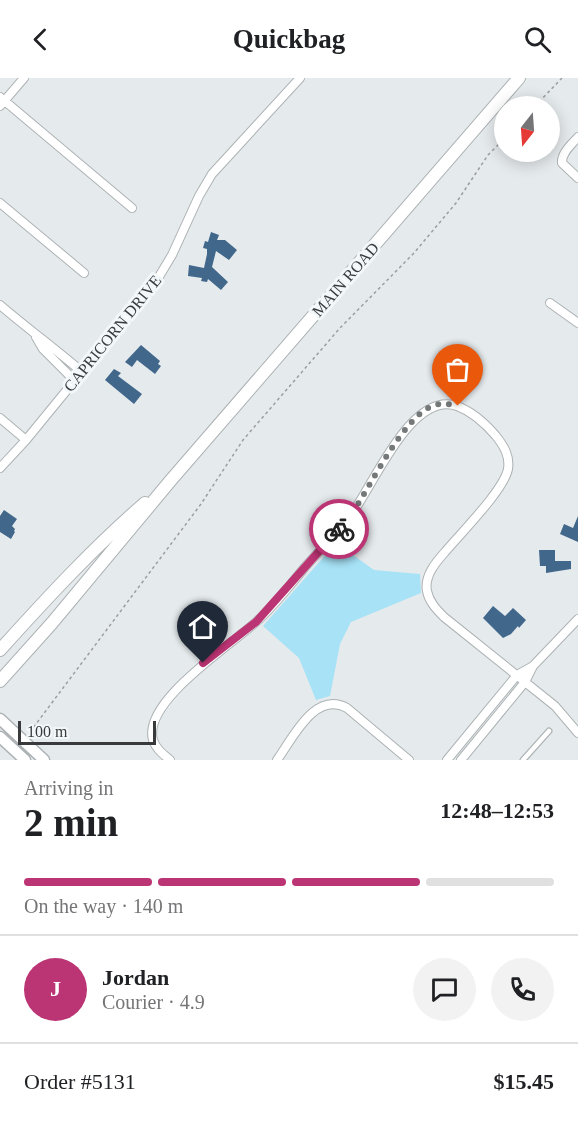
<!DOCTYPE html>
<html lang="en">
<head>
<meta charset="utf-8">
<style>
	body { margin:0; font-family:"Times New Roman",serif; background:#f2f2f2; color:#202124; height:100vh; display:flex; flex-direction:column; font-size:22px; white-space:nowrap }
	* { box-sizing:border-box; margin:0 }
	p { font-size:20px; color:#757577 }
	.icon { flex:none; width:33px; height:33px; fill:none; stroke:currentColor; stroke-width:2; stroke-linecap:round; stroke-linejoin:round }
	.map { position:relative; height:682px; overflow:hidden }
	.sheet { display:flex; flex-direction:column; background:#fff; flex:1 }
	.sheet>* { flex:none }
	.needle { width:39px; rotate:197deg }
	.fabs { position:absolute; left:494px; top:18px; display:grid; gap:12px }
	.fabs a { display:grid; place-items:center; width:66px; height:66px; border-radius:50%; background:#fff; box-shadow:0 3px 15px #0003; font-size:30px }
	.scale { position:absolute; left:18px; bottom:15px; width:138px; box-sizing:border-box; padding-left:6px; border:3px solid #383a3b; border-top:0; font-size:16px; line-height:21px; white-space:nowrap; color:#383a3b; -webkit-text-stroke:4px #f2f8fa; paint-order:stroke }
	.pin { position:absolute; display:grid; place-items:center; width:51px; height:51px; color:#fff; margin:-62px -26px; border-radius:50% 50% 50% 0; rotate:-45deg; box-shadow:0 0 6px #0007 }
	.pin .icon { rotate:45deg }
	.courier { position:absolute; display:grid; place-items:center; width:60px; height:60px; margin:-30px; border:4px solid #bb3473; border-radius:50%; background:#fff; color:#222; box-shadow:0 2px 8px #0007 }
	.head em { font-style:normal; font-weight:700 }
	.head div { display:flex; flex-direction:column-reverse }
	.head { display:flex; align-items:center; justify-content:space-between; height:102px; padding:0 24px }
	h1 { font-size:39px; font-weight:700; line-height:45px }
	.bar { display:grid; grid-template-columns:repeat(4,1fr); gap:9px 6px; align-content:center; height:72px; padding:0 24px }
	.bar i { height:8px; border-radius:4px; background:#e0e0e0 }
	.bar .active { background:#bb3473 }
	.bar p { grid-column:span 4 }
	.line { display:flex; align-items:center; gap:15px; padding:0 24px; border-top:2px solid #e0e0e0 }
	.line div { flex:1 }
	.round { display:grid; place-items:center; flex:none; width:63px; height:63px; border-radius:32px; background:#f2f2f2 }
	header { display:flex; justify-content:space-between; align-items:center; height:78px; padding:0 24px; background:#fff; font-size:27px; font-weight:700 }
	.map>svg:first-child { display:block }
</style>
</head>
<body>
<header><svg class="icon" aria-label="back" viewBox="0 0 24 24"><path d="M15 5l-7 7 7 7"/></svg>Quickbag<svg class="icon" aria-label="search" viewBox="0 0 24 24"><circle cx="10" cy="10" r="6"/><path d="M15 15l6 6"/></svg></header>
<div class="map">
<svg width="578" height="682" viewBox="0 0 578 682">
	<rect width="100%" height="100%" fill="#e5eaed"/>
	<path fill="#a7e2f6" d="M336,465L374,492L420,496L421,515L351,544L340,566L330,618L316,622L299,580L263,548Z"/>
	<path fill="#41678b" d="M211,154L219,157L217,162H225L237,172L229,182L216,173L212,189L228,204L221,212L208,201L207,204L201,203L202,200L188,198L189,187L204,190L207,176V171L203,170L205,163L208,164Z
		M141,267L160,283L158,286L161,288L155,296L137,282L132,289L125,284Z
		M114,291L121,295L118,298L142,316L134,326L105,302Z
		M4,432L17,441L12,448L15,451L14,453L15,454L11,461L0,454V438Z
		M578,438V464L560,456L564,446L573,450Z
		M539,472H555V483H571V491L546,495V488H540Z
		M493,528L505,538L513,530L526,542L519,550L518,548L511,556L503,560L483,540Z"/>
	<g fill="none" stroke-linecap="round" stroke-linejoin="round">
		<g stroke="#adb2b4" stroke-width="7">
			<path id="service" d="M523,682L549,653"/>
		</g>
		<g stroke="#adb2b4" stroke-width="10">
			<path id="minor" d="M0,19L132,130
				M0,28L24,0
				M578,59C572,66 561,75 562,85L578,100
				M0,125L84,195
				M550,225L578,245
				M0,227C27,250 54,270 81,293
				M36,259L43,271L74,302
				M0,340L26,362
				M0,390L26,362L157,202L172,177L199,118L212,96L300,0
				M170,682C163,676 156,671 153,662C142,623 233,566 257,543C275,527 290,507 305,489C321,471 339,454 353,434C374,406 412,312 457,328C473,334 485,345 496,358C504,368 510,378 508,391C504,412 460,456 445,474C436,484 424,498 427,513C429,524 437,532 444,539L555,628L578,655
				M277,682C293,660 315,612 347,630L409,682
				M447,682L517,597L533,588L578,541
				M461,682L525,604L533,588"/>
		</g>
		<g stroke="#adb2b4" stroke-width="13">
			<path id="tertiary" d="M0,641L44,682
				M0,659L25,682"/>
		</g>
		<g stroke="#adb2b4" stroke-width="14">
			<path id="secondary" d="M0,572C46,521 93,470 145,425
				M0,603L52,545L171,402L519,0"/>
		</g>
		<path stroke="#9b9ea0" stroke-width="1.5" stroke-dasharray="3 3" stroke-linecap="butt" d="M535,28L562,0
			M30,654L201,426L243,362L340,250L414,175L456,125L488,77L504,61"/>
		<use href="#service" stroke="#fff" stroke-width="4.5"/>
		<use href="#minor" stroke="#fff" stroke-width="8"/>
		<use href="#tertiary" stroke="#fff" stroke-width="10"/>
		<use href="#secondary" stroke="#fff" stroke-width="12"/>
	</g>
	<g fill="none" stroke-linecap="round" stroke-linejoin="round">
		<path stroke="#757879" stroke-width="6" stroke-dasharray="0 10.8" d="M339,451C345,444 351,437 356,429C372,405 406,335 435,327C443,325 450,326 458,328"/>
		<path stroke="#bb3473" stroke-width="8" d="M203,585L256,544L339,451"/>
	</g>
	<g text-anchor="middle" stroke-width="6" stroke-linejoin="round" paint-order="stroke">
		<g font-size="16" fill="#383a3b" stroke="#f2f8fa">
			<text transform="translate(345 201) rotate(-49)" y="6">MAIN ROAD</text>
			<text transform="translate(112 255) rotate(-51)" y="6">CAPRICORN DRIVE</text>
		</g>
	</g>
</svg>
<div class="fabs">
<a><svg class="needle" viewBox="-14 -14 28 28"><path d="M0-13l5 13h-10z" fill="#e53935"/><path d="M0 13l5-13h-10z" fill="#757577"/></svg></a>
</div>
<div class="scale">100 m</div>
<div class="pin" style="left:458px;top:328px;background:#ea580c"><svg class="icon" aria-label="bag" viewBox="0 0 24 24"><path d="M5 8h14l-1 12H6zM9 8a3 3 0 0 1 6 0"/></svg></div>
<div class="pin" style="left:203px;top:585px;background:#1f2937"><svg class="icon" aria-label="home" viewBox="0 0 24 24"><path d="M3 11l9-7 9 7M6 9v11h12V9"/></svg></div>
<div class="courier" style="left:339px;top:451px"><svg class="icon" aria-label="bike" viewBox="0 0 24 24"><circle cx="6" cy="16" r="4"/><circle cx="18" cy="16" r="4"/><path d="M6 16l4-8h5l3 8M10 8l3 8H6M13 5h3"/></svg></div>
</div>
<section class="sheet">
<div class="head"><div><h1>2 min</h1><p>Arriving in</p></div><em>12:48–12:53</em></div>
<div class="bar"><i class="active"></i><i class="active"></i><i class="active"></i><i></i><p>On the way · 140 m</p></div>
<div class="line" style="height:108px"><b class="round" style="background:#bb3473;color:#fff">J</b><div><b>Jordan</b><p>Courier · 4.9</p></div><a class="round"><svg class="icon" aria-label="chat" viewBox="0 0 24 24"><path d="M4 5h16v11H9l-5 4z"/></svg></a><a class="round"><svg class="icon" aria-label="phone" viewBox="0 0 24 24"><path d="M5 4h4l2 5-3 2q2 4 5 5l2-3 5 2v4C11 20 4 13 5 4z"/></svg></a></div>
<div class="line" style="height:78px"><div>Order #5131</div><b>$15.45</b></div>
</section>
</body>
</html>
